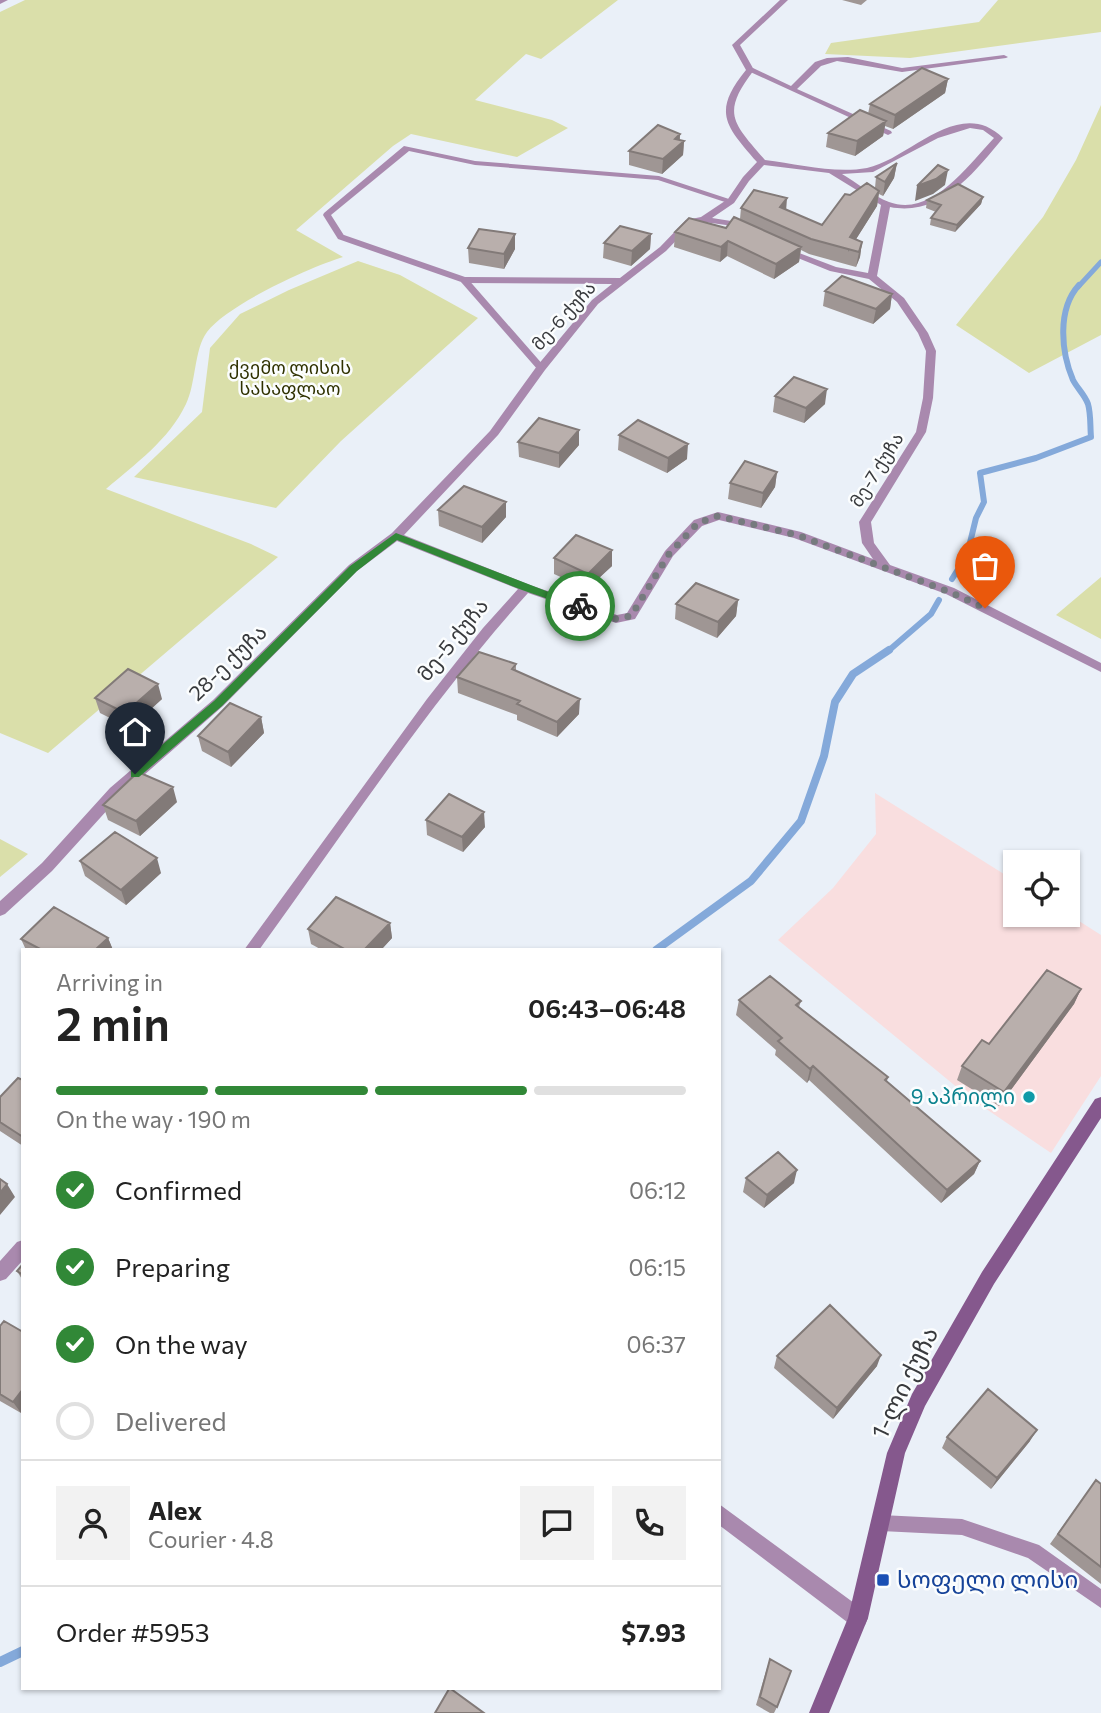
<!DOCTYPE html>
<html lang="en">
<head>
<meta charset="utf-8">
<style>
	body { margin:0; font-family:Commissioner,"Noto Sans Georgian",sans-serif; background:#f2f2f2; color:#222; height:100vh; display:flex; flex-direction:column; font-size:26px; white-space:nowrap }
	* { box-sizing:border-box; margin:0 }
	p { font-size:23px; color:#767676 }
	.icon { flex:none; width:38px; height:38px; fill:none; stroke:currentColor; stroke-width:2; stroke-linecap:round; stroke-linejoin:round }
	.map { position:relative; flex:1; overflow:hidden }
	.details { position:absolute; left:21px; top:948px; width:700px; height:742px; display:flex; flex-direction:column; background:#fff; border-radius:0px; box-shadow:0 2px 5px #0004 }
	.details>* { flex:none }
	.fabs { position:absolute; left:1003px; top:850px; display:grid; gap:14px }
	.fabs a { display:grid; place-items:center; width:77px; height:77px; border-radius:0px; background:#fff; box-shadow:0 2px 5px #0004; font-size:35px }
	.pin { position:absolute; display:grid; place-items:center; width:60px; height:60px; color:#fff; margin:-72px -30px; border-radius:50% 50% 50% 0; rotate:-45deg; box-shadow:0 0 7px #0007 }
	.pin .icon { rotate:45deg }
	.courier { position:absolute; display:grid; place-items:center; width:70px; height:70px; margin:-35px; border:5px solid #318837; border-radius:50%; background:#fff; color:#222; box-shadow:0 2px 9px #0007 }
	.headline em { font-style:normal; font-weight:600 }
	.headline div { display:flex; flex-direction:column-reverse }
	.headline { display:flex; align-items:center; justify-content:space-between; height:119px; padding:0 35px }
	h1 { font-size:46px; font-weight:600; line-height:52px }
	.bar { display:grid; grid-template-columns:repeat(4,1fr); gap:10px 7px; align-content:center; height:84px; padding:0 35px }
	.bar i { height:9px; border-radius:5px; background:#e0e0e0 }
	.bar .active { background:#318837 }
	.bar p { grid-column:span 4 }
	.line { display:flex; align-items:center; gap:18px; padding:0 35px; border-top:2px solid #e0e0e0 }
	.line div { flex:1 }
	.round { display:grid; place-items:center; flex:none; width:74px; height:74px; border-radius:0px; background:#f2f2f2 }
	ol { padding:0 35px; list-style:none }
	li { display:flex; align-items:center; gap:21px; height:77px }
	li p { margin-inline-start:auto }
	li .icon { padding:7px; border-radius:50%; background:#318837; color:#fff; stroke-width:4 }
	li:last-child { color:#767676 }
	li i { width:38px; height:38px; border:4px solid #e0e0e0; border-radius:50% }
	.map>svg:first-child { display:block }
</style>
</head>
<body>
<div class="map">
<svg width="1101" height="1713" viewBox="0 0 1101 1713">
	<rect width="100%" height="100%" fill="#eaf0f8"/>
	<path fill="#f9dedf" d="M875,793L1015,881V915L1068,914L1101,935V1076L1051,1153L970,1098L778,940L833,888L876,834Z"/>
	<path fill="#dadfaa" d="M25,0H618L541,59L526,54L475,100L552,120L568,128L517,157L411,134L393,146L296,230L343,257C310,267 227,305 207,332C194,349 196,384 186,404C169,440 135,464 106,489L251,544L278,557L48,753L0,733V12Z
		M998,0H1101V32L910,58L825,54L831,43L979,22Z
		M1101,105V335L1029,373L956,325L1043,217L1076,160Z
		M358,261L400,275L478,318L341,441L276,508L134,477L202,412L210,348L240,314L289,290Z
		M1101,577V639L1056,615Z
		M0,839L28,854L0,877Z"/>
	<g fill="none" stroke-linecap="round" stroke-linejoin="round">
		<path stroke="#84a9da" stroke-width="5" d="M1078,287L1101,262"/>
		<path stroke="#84a9da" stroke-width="6" d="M952,579L967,555L976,518L984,502L980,473L1036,458L1091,437C1090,427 1091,414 1088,404C1085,395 1077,388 1073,380C1061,352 1057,309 1079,285
			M887,652L931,614L939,600"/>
		<path stroke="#84a9da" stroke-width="8" d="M656,950L751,881L801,821L824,756L835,702L853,674L889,650"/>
		<path stroke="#84a9da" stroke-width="10" d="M0,1662L23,1651"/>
		<path fill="#a989ae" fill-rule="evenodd" d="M1004,55L1008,57L1006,58L902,72L837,61L821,66L797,89L891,131L892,133L888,135L746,70L753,68L791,86L815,62L827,58L848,57L902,68Z
			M404,146L475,161L659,176L735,201L728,203L658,180L475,165L409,151L331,215L345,237L338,239L323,215L324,213Z
			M461,278H467L544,366V370H538L461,282Z
			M881,1515L962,1519L1039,1545L1101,1589V1608L1028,1558L962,1535L881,1531L875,1529L873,1523L875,1517Z"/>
		<path fill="#a989ae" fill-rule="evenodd" d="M0,0H8L0,4Z
			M780,0H788L740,45L754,70C721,113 732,122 765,160C797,164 835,174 867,168C910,159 959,95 1003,138C974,173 940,217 890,207L877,276L904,298L928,333L936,351L933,398L926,432L871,522L874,543L890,565L954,588L1101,663V672L946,594L794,538L719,520L702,526L673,556L635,619L616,623L528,593C429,703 346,830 259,950H244L427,699L483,628L518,589L397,541L357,571L223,706L120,796L52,871L5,914L0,916V901L42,863L110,788L213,700L349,565L392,533L490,431L537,366L592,300L612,284L464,283L338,239V235H344L465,277L620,278L660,247L686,220L701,217L728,199L743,177L757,162C725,125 712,112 746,70L732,45ZM970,128L983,130L994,138C968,165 932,218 889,202C873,196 857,183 842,174L873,172L938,138ZM764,165L829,173L881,205L868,273L836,267L786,248L778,250L830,271L869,279L897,302L918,333L926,351L923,398L916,432L859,522L862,543L873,559L801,532L718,512L694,520L665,551L627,613L617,615L530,585L404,535L498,435L545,370L598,304L666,251L692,224L704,222L726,225L743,234H749V230L731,221L712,218L734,203L749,181Z
			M23,1240V1260L6,1279L0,1281V1261L17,1242Z
			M719,1504L865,1611L868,1618L865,1625L858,1628L851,1625L719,1525Z"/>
		<path fill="#85588d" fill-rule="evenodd" d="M1101,1097V1118L994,1284L925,1406L905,1453L868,1618L829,1713H809L848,1618L887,1453L912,1394L982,1272L1095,1099Z"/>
	</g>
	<path fill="#9f9694" d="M842,0H867L861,5Z
		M948,79L945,93L893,129L885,126L883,136L855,156L826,147L828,133L868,114L870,104Z
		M680,134V140L684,141L683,155L662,174L629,165V151Z
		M897,163L894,178L883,196L879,194L877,206L856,239L862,242L860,257L856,267L809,254L801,250L799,262L774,279L727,256L720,262L674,247L675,232L726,228L740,219L741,208L786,210L822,225L850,195L875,188L876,177Z
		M983,197L981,204L955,232L930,225L931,218L936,212L926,208L927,200Z
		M515,234V249L504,269L469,263L468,248Z
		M651,234L650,249L631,266L603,258L604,243Z
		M825,291L892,294L890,309L873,324L823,306Z
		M775,396L825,404L804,423L773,412Z
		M579,430V445L559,468L519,457L518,442Z
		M619,435L687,459L667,473L618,450Z
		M777,472L775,487L761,508L728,499L730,483Z
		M506,502V517L482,543L439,526L438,510Z
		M554,558L612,566L587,589L554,574Z
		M738,600L736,616L717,638L675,619L676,604Z
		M516,664V671L579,714L557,737L517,720V715L458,693L457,677Z
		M95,698L162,699L130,728L100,713Z
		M261,717L264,733L231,767L202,751L198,736Z
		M177,802L140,836L108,820L103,805Z
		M426,820L485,827L463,852L427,835Z
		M80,861L161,873L126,905L85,876Z
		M390,923L392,938L381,950H322L311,944L308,929Z
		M108,938L113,950H26L21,939Z
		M1081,989L1074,1004L999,1106L957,1080L962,1066Z
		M739,1000L801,1001L799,1007L888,1077L887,1081L980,1161L974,1174L941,1203L809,1080L807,1083L775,1055L776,1050L736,1015Z
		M23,1080V1146L0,1131V1097Z
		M746,1178L794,1183L764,1208L743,1192Z
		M23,1264V1281L17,1271Z
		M0,1326L21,1413L0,1401Z
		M777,1356L877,1366L833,1419L774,1368Z
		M947,1437L1030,1441L991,1489L942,1448Z
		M1101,1484V1584L1050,1544L1088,1491Z
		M770,1659L777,1707L774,1713H770L756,1705L767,1668Z"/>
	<path fill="#827a78" d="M948,79L945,93L893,129L895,115Z
		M886,121L883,136L855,156L857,141Z
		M680,134L679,145L684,141L683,155L662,174L663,159L675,139Z
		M897,163L894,178L883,196L885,182Z
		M948,170L945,185L933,194L915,201L917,186Z
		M879,191L877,206L848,252L850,237Z
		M983,197L981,204L955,232L957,225Z
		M787,198L786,212L780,207Z
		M515,234V249L504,269V254Z
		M651,234L650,249L631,266L632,251Z
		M728,241L727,256L720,262L721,247Z
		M862,242L860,257L856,267L859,252Z
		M801,247L799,262L774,279L776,264Z
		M892,294L890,309L873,324L876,309Z
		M827,389L825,404L804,423L806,408Z
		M579,430V445L559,468V453Z
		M688,444L687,459L667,473L668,458Z
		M777,472L775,487L761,508L763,493Z
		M506,502V517L482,543V527Z
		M612,550V566L587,589L588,574Z
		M738,600L736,616L717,638L718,622Z
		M158,684L162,699L130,728L125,713Z
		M580,699L579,714L557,737V722Z
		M261,717L264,733L231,767L228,752Z
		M173,787L177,802L140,836L136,821Z
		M484,812L485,827L463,852L462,837Z
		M157,858L161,873L126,905L121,890Z
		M390,923L392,938L381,950H364Z
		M108,938L113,950H95Z
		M1081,989L1074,1004L999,1106L1004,1092Z
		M813,1066L809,1080L807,1083L810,1069Z
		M980,1161L974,1174L941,1203L947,1190Z
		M797,1170L794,1183L764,1208L767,1195Z
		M7,1184L15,1197L0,1215V1193Z
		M881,1355L877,1366L833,1419L837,1408Z
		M23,1389V1410L21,1413L13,1402Z
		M1037,1430L1030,1441L991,1489L997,1478Z"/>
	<path fill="#b9afac" stroke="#827a78" stroke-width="2" d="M922,68L948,79L895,115L870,104Z
		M860,110L886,121L857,141L828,133Z
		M658,125L680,134L675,139L684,141L663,159L629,151Z
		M897,163L885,182L876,177Z
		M938,165L948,170L936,179L917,186Z
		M867,183L879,191L850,237L862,242L859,252L811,239L741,208L754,190L787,198L780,207L822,225L845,194L850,195Z
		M958,184L983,197L957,225L931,218L941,205L927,200Z
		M734,217L801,247L776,264L728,241L721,247L675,232L689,218L726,228Z
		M620,226L651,234L632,251L604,243Z
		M479,229L515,234L504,254L468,248Z
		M842,276L892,294L876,309L825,291Z
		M794,377L827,389L806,408L775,396Z
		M539,418L579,430L559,453L518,442Z
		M638,420L688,444L668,458L619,435Z
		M745,461L777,472L763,493L730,483Z
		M464,486L506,502L482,527L438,510Z
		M576,535L612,550L588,574L554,558Z
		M696,583L738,600L718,622L676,604Z
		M479,652L516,664L512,669L580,699L557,722L517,704L520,701L457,677Z
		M128,669L158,684L125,713L95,698Z
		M230,703L261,717L228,752L198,736Z
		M138,772L173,787L136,821L103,805Z
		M449,794L484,812L462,837L426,820Z
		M115,832L157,858L121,890L80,861Z
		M336,897L390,923L364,950H346L308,929Z
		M54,907L108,938L95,950H42L21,939Z
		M1047,970L1081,989L1004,1092L962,1066L982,1040L989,1044Z
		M770,976L801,1001L796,1005L888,1077L885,1080L980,1161L947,1190L813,1066L810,1069L778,1041L782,1038L739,1000Z
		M18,1078L23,1080V1137L0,1122V1097Z
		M778,1152L797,1170L767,1195L746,1178Z
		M0,1179L7,1184L0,1193Z
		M23,1264V1275L17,1271Z
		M830,1305L881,1355L837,1408L777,1356Z
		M4,1321L23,1332V1389L13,1402L0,1394V1326Z
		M988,1389L1037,1430L997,1478L947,1437Z
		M1096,1480L1101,1484V1567L1058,1534Z
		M770,1659L791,1671L777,1707L760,1697Z
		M449,1689H451L484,1713H435Z"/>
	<path fill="#318837" d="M396,533L585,606L580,610L522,590L397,540L357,571L222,706L139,777H131V771L214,701L350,566Z"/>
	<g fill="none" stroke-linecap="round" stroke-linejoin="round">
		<path stroke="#767a7e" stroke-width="7" stroke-dasharray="0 12.6" d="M580,606L616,619L631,616L669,554L698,523L718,516L797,535L950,592L985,608"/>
	</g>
	<circle fill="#0f9aa8" stroke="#fbfdfe" stroke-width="2.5" cx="1029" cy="1097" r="7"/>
	<rect fill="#1a4fb4" stroke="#fbfdfe" stroke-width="2.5" x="876" y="1573" width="14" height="14" rx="3.5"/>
	<g text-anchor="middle" stroke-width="5" stroke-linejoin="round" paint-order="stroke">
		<g font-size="18" fill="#383a3d" stroke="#fbfdfe">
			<text transform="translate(564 316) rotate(-48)" y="6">მე-6 ქუჩა</text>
			<text transform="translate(877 470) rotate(-58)" y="6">მე-7 ქუჩა</text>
		</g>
		<g font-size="18" fill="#2f3100" stroke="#fbfdfe">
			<text x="290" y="374">ქვემო ლისის<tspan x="290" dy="21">სასაფლაო</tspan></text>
		</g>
		<g font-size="21" fill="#383a3d" stroke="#fbfdfe">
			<text transform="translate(453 640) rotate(-51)" y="7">მე-5 ქუჩა</text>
			<text transform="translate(228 663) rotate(-44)" y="7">28-ე ქუჩა</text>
		</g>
		<g font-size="21" fill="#0d838f" stroke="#fbfdfe" text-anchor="end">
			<text x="1015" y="1104">9 აპრილი</text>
		</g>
		<g font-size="24" fill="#383a3d" stroke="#fbfdfe">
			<text transform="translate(905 1383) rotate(-64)" y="8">1-ლი ქუჩა</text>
		</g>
		<g font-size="24" fill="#164399" stroke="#fbfdfe" text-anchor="start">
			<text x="897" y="1588">სოფელი ლისი</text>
		</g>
	</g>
</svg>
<div class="fabs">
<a><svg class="icon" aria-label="locate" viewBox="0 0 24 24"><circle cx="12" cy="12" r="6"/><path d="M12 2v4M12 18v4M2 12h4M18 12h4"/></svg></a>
</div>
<div class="pin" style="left:985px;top:608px;background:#ea580c"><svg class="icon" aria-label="bag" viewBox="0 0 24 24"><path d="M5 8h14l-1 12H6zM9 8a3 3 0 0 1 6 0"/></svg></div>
<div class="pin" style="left:135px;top:774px;background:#1f2937"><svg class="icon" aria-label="home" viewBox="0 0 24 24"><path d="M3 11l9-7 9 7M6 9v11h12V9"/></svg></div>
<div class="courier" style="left:580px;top:606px"><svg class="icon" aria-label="bike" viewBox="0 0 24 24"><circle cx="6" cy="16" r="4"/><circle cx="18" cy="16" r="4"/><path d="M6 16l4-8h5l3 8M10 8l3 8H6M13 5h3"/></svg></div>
<section class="details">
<div class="headline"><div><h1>2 min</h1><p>Arriving in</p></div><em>06:43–06:48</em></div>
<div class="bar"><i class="active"></i><i class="active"></i><i class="active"></i><i></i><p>On the way · 190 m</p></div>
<ol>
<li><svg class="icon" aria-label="check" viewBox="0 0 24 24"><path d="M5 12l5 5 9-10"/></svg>Confirmed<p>06:12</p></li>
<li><svg class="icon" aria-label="check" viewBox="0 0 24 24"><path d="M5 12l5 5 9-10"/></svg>Preparing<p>06:15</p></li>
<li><svg class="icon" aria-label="check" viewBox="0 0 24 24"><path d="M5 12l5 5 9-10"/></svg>On the way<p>06:37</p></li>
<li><i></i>Delivered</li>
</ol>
<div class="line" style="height:126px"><a class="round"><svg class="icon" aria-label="person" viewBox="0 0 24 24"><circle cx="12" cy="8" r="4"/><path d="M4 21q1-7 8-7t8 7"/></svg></a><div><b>Alex</b><p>Courier · 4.8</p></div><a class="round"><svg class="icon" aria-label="chat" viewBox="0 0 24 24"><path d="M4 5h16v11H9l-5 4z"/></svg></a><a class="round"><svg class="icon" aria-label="phone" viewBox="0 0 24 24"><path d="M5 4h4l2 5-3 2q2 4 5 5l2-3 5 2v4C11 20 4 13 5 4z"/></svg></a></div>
<div class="line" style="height:91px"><div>Order #5953</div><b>$7.93</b></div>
</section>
</div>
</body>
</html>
